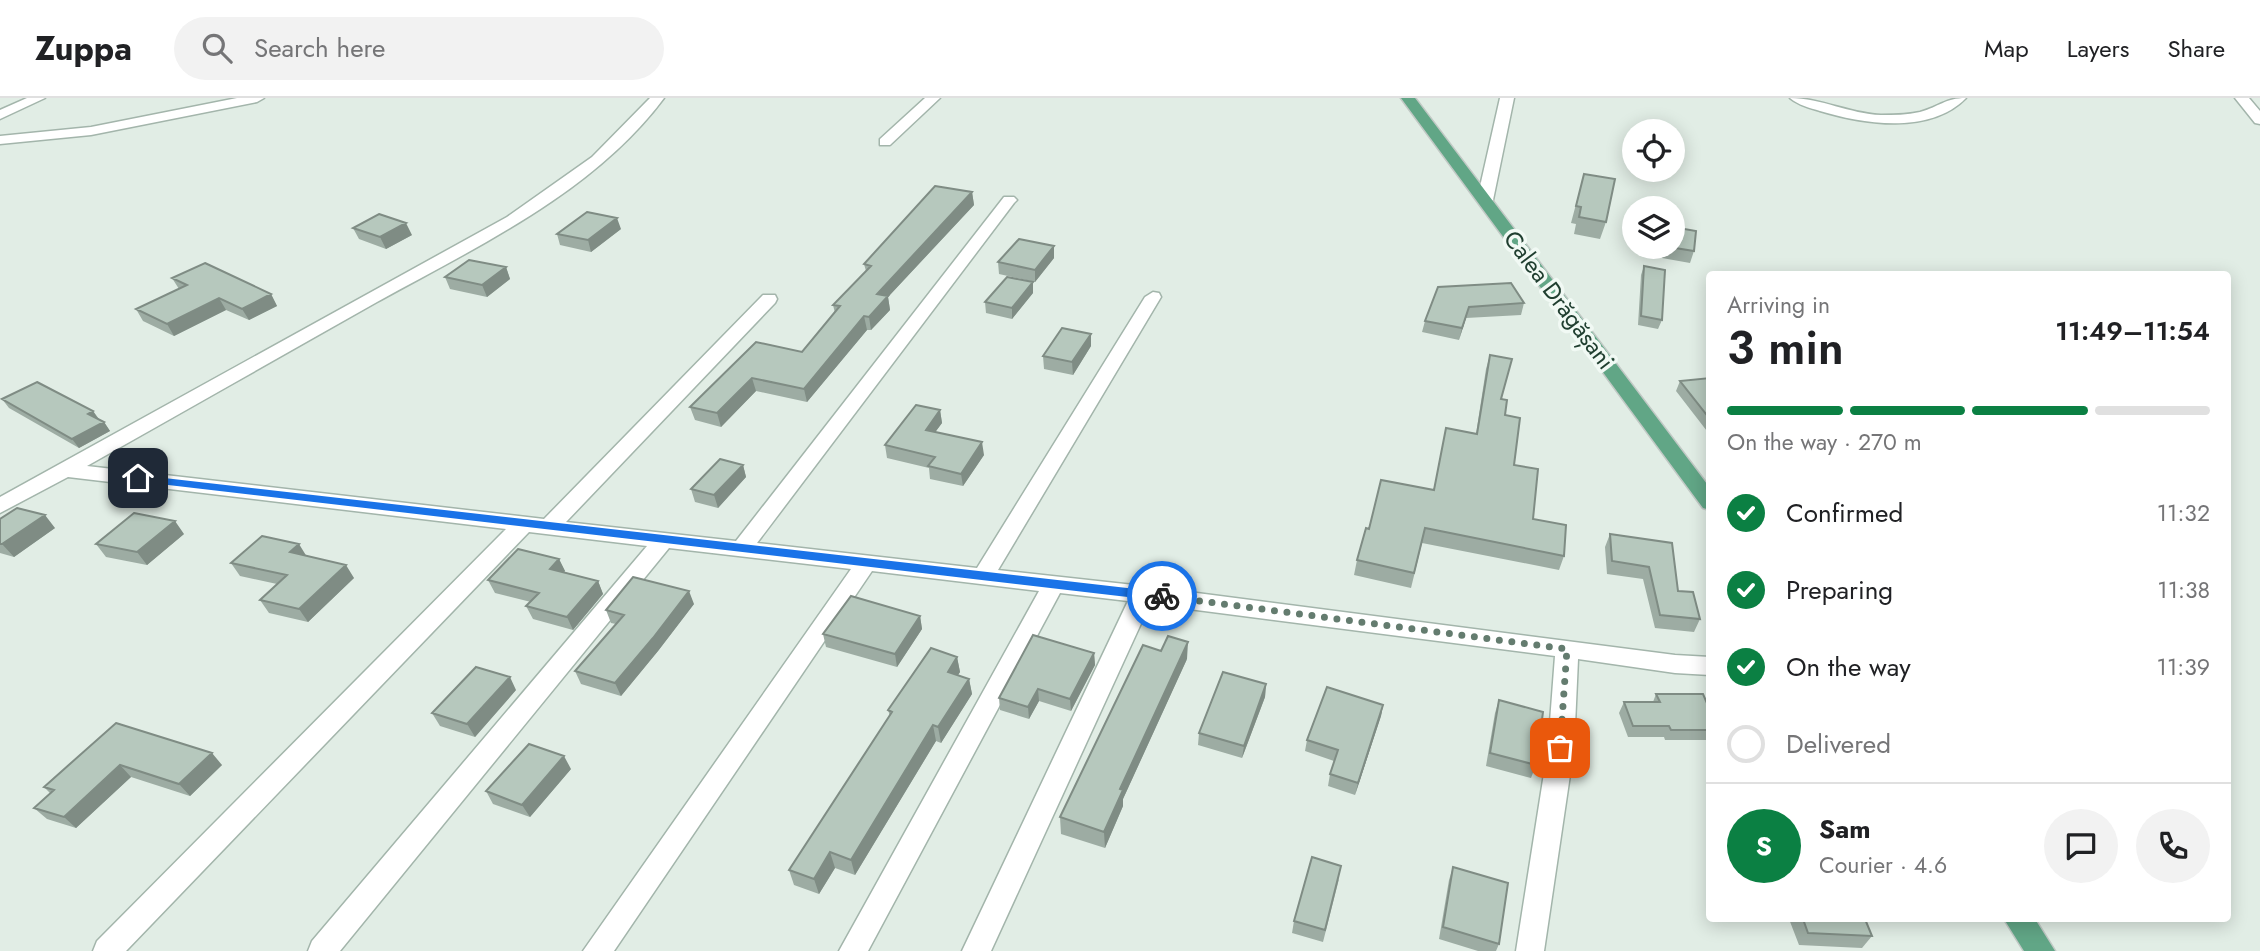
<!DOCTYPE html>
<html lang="en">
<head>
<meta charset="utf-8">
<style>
	body { margin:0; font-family:Jost,sans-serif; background:#f2f2f2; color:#202124; height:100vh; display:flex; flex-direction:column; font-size:26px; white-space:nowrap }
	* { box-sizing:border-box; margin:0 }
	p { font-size:23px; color:#757577 }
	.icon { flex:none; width:38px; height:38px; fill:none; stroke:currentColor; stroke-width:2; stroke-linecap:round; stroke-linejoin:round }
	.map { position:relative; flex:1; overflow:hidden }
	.side { position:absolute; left:1706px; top:173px; width:525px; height:651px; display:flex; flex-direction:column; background:#fff; border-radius:7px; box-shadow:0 4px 18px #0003 }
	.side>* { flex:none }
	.buttons { position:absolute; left:1622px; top:21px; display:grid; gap:14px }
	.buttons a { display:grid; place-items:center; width:63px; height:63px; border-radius:50%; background:#fff; box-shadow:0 4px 18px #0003; font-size:35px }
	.pin { position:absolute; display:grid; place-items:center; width:60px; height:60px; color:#fff; margin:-30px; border-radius:14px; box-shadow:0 4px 10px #0006 }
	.courier { position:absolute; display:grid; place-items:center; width:70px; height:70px; margin:-35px; border:5px solid #1a73e8; border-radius:50%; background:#fff; color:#222; box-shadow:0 2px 9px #0007 }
	.headline em { font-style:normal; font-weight:600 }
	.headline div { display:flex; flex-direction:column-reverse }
	.headline { display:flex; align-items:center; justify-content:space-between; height:119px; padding:0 21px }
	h1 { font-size:46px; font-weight:600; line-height:52px }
	.bar { display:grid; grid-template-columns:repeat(4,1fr); gap:10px 7px; align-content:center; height:84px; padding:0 21px }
	.bar i { height:9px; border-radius:5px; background:#e0e0e0 }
	.bar .on { background:#0b8043 }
	.bar p { grid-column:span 4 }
	.line { display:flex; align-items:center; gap:18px; padding:0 21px; border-top:2px solid #e0e0e0 }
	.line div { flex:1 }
	.round { display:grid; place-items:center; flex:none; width:74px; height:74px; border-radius:37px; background:#f2f2f2 }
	ol { padding:0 21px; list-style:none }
	li { display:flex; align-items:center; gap:21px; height:77px }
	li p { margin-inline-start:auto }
	li .icon { padding:7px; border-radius:50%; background:#0b8043; color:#fff; stroke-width:4 }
	li:last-child { color:#757577 }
	li i { width:38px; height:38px; border:4px solid #e0e0e0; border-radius:50% }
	header { display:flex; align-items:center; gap:42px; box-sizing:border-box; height:98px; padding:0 35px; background:#fff; border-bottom:2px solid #e0e0e0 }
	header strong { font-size:33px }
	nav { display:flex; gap:38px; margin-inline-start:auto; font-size:24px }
	.search { width:490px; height:63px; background:#f2f2f2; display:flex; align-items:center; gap:18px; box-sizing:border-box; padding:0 24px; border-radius:38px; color:#757577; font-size:26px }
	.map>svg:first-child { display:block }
</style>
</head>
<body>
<header>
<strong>Zuppa</strong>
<div class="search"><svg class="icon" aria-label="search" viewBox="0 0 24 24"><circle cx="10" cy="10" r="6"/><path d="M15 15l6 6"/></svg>Search here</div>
<nav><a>Map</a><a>Layers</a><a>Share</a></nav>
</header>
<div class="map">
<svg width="2260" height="853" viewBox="0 0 2260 853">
	<rect width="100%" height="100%" fill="#e1ede5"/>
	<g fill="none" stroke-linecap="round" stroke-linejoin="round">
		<g stroke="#a3b5ab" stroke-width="3">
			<path id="minor" d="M27,0H45L0,21V12Z
				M650,0H664C593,95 478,148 377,204C280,259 184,313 87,368L544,421L763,197H775L777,201L775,205L566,424L736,443L1004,99H1014L1017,102L1014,105L757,445L977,470L1145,199L1153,194L1159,195L1161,199L998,472L1143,488L1675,557L1710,559V577L1675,575L1578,561L1574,650L1544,853H1516L1548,650L1555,558L1150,506L991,853H962L1128,503L1060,495L868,853H839L1039,493L872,473L614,853H583L851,471L669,450L340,853H308L312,843L647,448L529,434L126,853H93L97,843L506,431L68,379L0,415V399L507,119L592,59Z
				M925,0H940L890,47H880V41Z
				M1500,0H1514L1493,102L1485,107L1477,102Z
				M1790,0C1821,0 1850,16 1881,17C1894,17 1907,17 1920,14C1939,9 1945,0 1966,0C1930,37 1863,26 1820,13C1810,10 1798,7 1790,0Z
				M2235,0H2249L2260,13V26L2255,25Z"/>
		</g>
		<g stroke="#a3b5ab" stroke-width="3">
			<path id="tertiary" d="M237,0H264L257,4L91,37L0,46V38L91,29Z"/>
		</g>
		<g stroke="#c1c9c5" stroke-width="3">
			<path id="primary" d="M1401,0H1415L1710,390V412L1703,410Z
				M2004,821H2035L2055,853H2024Z"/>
		</g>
		<use href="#minor" fill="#fff" fill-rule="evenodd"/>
		<use href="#tertiary" fill="#fff" fill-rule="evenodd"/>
		<use href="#primary" fill="#61a686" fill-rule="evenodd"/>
	</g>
	<path fill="#9daca3" d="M1584,76L1606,124L1600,141L1574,136L1576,126L1571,125Z
		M972,94L974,107L888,199L890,212L871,232H867L807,304L756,293L721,329L695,322L690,309L802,254L835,215L833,207L866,173L864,166Z
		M353,130L412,137L386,151L359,141Z
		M621,131L591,154L560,147L557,136Z
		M1054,148V160L1035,184L999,176L998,164Z
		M1664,149H1673L1694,153L1690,165L1662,160Z
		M1644,168L1662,222L1658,231L1638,227L1641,177Z
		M506,169L510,181L487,199L450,191L445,179Z
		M172,180L271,196L277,208L249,222L226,212L174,238L143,223L136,211L179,191Z
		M1438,189L1524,205L1521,217L1466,220L1459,242L1422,234L1425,223Z
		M1033,195L1012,221L986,215L985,204Z
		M1091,236V248L1073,277L1044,271L1043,258Z
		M1490,257L1501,301L1514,367L1533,421L1564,458L1559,472L1422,445L1411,490L1354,477L1357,462L1369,431L1433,392L1476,336L1486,271Z
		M1710,280V337L1676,293L1680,283Z
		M2,301L93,313L99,321L104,324L110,333L79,350L9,310Z
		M940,312L942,325L935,334L984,357L963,388L930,381L929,370L887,360L885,347Z
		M1710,349V364L1706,359Z
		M743,367L746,379L718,410L695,404L691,391Z
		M0,421L55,430L14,459L0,455Z
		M184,436L147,467L106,459L96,446Z
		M1610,436L1678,493L1700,521L1694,534L1655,530L1643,481L1607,476L1605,449Z
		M307,458L354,480L308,524L269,515L260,502L277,486L240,478L231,465Z
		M559,461L565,473L564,474L598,483L603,496L573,532L533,521L526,508L531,504L495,495L488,482Z
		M694,506L658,553L621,598L581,586L575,573L616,526L611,525L606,512Z
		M920,518L922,531L897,569L826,549L823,536Z
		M1094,555L1095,567L1071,613L1039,603L1029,621L1000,612L999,600Z
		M957,559L960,574L958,577L969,581L972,596L941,645L936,643L855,777L835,770L819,796L794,787L789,772L890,618L888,612Z
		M1187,561L1123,701V708L1105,750L1061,736L1060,719Z
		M1266,586L1265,599L1242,660L1198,647L1199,635Z
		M516,592L475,639L440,628L432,615Z
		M1656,596L1710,612V642H1665L1664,639H1628L1619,615L1624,604H1653Z
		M1499,602L1536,667L1531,680L1486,668L1495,615Z
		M1383,607L1381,618L1355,697L1328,688L1330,676L1334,663L1305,653L1307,642Z
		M116,625L222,667L190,698L131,679L76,730L47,721L34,710L50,695L44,689Z
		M571,671L530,719L493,706L486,693Z
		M1453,769L1499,846L1496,853H1478L1439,841L1449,782Z
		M1339,781L1323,844L1292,835L1294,823Z
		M1789,821H1865L1872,838L1862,850L1799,847Z"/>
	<path fill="#7f8c84" d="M972,94L974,107L888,199L890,212L871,232L869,219L877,196Z
		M617,120L621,131L591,154L588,142Z
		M406,125L412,137L386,151L380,139Z
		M1054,148V160L1035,184V172Z
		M506,169L510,181L487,199L482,187Z
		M1033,184V195L1012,221V210Z
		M271,196L277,208L249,222L242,211Z
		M219,200L226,212L174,238L167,226Z
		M1469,209L1466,220L1459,242L1462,230Z
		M864,218L867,232L807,304L804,291Z
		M1091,236V248L1073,277L1072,264Z
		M752,280L756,293L721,329L717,315Z
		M940,312L942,325L928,344L926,332Z
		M93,313L99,322L88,316Z
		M104,324L110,333L79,350L72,341Z
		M982,344L984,357L963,388L961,376Z
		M743,367L746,379L718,410L714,397Z
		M45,417L55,430L14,459L2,446Z
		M175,423L184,436L147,467L137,454Z
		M299,446L307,459L290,454Z
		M559,461L565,473L556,483L550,471Z
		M346,467L354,480L308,524L299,511Z
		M598,483L603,496L573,532L567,519Z
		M689,493L694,506L658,553L621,598L615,585Z
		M920,518L922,531L897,569L895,556Z
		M1188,544L1187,561L1123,701V708L1105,750L1104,734L1120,691Z
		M1094,555L1095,567L1071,613L1070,601Z
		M957,559L960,574L950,589L948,574Z
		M510,579L516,592L475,639L467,626Z
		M969,581L972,596L941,645L938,629Z
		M1266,586L1265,599L1242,660L1244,648Z
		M1038,591L1039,603L1029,621L1028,609Z
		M1383,607L1381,618L1355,697L1358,685Z
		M933,627L936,643L855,777L851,762Z
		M212,655L222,667L190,698L179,686Z
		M564,658L571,671L530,719L522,707Z
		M120,667L131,679L76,730L64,719Z
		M830,754L835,770L819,796L814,781Z"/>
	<path fill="#b6c8bd" stroke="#7f8c84" stroke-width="2" d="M1584,76L1615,81L1606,124L1579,119L1581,109L1576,108Z
		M935,88L972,94L877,196L888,198L869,219L864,218L804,291L752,280L717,315L690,309L756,244L802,254L840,208L833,207L871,168L864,166Z
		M587,114L617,120L588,142L557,136Z
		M379,116L406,125L380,139L353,130Z
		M1673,129L1696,133L1694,153L1669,149H1673Z
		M1019,141L1054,148L1035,172L998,164Z
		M469,162L506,169L482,187L445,179Z
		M205,165L271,196L242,211L219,200L167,226L136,211L187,187L172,180Z
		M1644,168L1665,172L1662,222L1641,218Z
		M1007,179L1033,184L1012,210L985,204Z
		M1511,185L1524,205L1469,209L1462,230L1425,223L1438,189Z
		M1062,230L1091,236L1072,264L1043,258Z
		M1490,257L1512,261L1501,301L1507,302L1505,317L1520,320L1514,367L1538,371L1533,421L1566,427L1564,458L1425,430L1414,475L1357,462L1366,430L1369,431L1381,382L1434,392L1446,330L1477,336Z
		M1710,280V321L1680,283Z
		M37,284L93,313L88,316L104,324L72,341L2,301Z
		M916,307L940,312L926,332L982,344L961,376L928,368L935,359L885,347Z
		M720,361L743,367L714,397L691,391Z
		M17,410L45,417L2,446H0V421Z
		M134,415L175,423L137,454L96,446Z
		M1610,436L1672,445L1678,493L1693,494L1700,521L1660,517L1649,469L1612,463Z
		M262,438L299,446L290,454L346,467L299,511L260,502L287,477L231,465Z
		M518,451L559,461L550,471L598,483L567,519L526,508L539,495L488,482Z
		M633,479L689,493L653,540L615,585L575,573L624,517L606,512Z
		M851,498L920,518L895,556L823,536Z
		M1033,537L1094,555L1070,601L1038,591L1028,609L999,600Z
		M1168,538L1188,544L1120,691L1123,692L1104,734L1060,719L1143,547L1161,553Z
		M931,550L957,559L948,574L969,581L938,629L933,627L851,762L830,754L814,781L789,772L892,614L888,612Z
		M476,569L510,579L467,626L432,615Z
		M1223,574L1266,586L1244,648L1199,635Z
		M1327,589L1383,607L1358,685L1330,676L1338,652L1307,642Z
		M1656,596H1703L1710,612V632H1671L1669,628H1633L1624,604H1660Z
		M1499,602L1543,614L1536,667L1490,655Z
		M116,625L212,655L179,686L120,667L64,719L34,710L54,692L44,689Z
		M529,646L564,658L522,707L486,693Z
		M1312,759L1341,768L1325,832L1294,823Z
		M1453,769L1508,785L1499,846L1443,829Z
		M1803,821H1865L1872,838L1808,835Z"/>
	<path fill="#1a73e8" d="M138,377L1162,494L1168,498L1162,503L134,383L132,380Z"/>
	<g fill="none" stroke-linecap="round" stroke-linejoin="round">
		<path stroke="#647c6f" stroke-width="7" stroke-dasharray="0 12.6" d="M1162,498L1567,551L1560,650"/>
	</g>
	<g text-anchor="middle" stroke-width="7" stroke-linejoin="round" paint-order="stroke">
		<g font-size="24" fill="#203f30" stroke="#f1f9f4">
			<text transform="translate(1559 202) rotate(53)" y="8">Calea Drăgășani</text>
		</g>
	</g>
</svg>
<div class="buttons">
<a><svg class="icon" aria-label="locate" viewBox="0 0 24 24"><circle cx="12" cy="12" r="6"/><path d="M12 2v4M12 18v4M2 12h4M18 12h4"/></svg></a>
<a><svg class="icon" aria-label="layers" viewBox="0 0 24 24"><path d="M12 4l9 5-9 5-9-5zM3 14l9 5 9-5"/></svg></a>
</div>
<div class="pin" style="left:1560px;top:650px;background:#ea580c"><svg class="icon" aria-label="bag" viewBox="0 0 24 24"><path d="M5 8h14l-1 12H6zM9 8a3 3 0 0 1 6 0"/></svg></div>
<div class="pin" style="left:138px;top:380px;background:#1f2937"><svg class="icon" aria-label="home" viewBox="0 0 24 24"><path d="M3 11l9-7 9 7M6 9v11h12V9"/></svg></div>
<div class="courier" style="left:1162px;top:498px"><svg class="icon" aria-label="bike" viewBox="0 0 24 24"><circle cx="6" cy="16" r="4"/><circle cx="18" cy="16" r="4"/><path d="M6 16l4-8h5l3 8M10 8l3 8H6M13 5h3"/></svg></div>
<section class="side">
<div class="headline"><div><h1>3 min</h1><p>Arriving in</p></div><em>11:49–11:54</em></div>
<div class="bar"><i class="on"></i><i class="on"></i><i class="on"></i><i></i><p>On the way · 270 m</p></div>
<ol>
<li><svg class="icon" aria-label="check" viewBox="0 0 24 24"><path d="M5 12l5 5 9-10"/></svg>Confirmed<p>11:32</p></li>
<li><svg class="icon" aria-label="check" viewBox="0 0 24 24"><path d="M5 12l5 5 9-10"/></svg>Preparing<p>11:38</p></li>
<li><svg class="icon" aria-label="check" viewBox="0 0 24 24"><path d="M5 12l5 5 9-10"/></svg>On the way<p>11:39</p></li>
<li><i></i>Delivered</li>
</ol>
<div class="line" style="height:126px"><b class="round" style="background:#0b8043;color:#fff">S</b><div><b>Sam</b><p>Courier · 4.6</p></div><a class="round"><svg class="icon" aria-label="chat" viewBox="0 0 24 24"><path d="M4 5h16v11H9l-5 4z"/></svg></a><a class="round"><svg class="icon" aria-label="phone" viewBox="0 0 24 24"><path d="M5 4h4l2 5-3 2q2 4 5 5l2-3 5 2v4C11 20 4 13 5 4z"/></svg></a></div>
</section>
</div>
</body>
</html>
